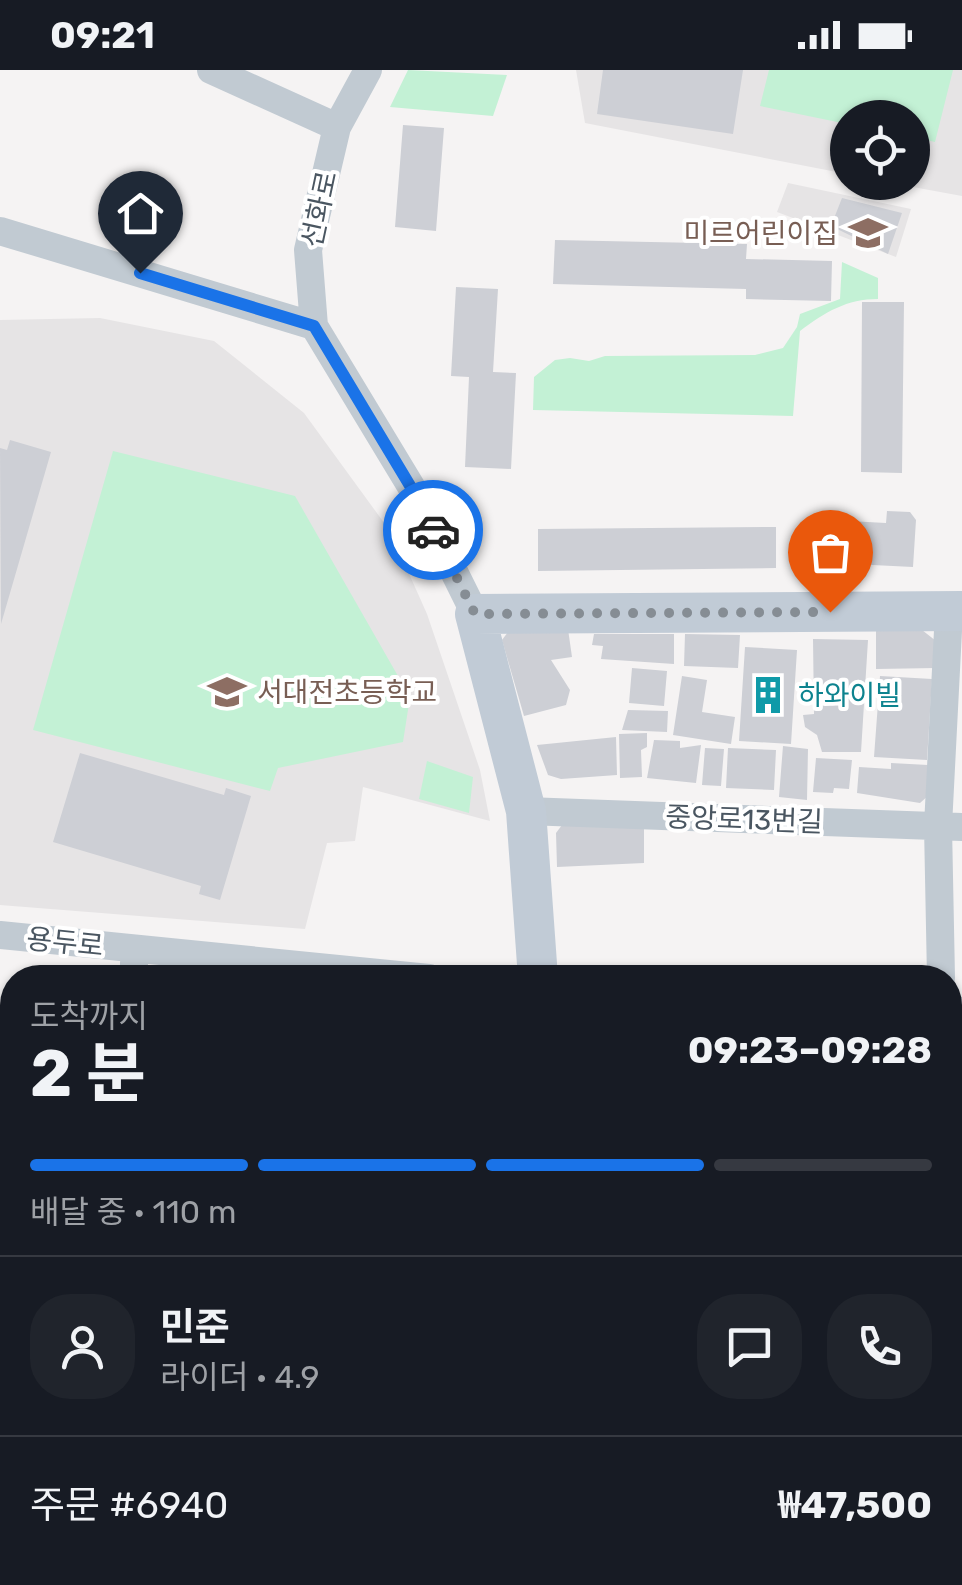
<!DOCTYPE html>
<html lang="ko">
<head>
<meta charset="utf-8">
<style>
	body { margin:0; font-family:Rubik,"Noto Sans KR",sans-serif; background:#20242c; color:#f1f3f6; height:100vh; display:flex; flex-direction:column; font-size:38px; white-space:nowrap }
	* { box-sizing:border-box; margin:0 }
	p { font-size:32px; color:#9ea1a6 }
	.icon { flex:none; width:55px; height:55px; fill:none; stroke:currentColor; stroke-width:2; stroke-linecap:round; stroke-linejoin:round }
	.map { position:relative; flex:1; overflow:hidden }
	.panel { position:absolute; left:0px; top:895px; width:962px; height:620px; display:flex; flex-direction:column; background:#171b24; border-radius:40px 40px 0 0; box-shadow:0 2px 8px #0004 }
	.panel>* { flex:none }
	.buttons { position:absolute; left:830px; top:30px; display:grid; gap:20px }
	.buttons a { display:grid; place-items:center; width:100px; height:100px; border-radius:50%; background:#171b24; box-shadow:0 2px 8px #0004; font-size:50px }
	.pin { position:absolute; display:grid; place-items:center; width:85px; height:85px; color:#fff; margin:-102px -42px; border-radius:50% 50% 50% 0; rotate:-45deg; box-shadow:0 0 10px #0007 }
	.pin .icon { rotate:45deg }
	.courier { position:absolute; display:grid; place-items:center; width:100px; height:100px; margin:-50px; border:8px solid #1a73e8; border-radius:50%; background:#fff; color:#222; box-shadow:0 2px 12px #0007 }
	.overview em { font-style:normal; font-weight:700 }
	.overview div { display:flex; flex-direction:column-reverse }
	.overview { display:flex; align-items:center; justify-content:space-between; height:170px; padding:0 30px }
	h1 { font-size:65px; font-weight:700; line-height:75px }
	.bar { display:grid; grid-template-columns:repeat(4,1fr); gap:15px 10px; align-content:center; height:120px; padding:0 30px }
	.bar i { height:12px; border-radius:8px; background:#363941 }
	.bar .current { background:#1a73e8 }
	.bar p { grid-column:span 4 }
	.line { display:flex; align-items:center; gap:25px; padding:0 30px; border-top:2px solid #363941 }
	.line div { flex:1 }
	.round { display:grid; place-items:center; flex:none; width:105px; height:105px; border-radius:40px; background:#20242c }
	.status { display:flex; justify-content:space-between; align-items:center; height:70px; padding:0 50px; background:#171b24; direction:ltr }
	.status svg { height:28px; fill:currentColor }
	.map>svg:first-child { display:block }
</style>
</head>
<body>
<div class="status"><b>09:21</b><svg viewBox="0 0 49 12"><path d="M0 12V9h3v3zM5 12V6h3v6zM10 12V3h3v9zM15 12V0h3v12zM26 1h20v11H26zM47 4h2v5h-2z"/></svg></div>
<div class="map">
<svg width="962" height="1515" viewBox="0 0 962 1515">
	<rect width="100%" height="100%" fill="#f5f3f3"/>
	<path fill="#e6e4e5" d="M576,0H962V126L891,113L912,112V48H848L847,104L585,53Z
		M788,113L911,139L896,187L777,142Z
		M100,248L214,271L304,343L390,461L427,544L480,700L490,751L363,717L355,771L327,773L305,859L0,835V250Z"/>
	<path fill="#c3f1d5" d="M408,0L507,5L493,46L390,37Z
		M769,0H953L935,72L913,67L912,48H848L847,54L760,36Z
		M842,192L878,208V229C847,229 825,242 800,261L793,346L533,340L534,307L555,290L570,288L589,291L605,286L755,285L783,278L797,257L800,244L840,229Z
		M113,381L295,426L410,627L403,672L278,698L270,721L33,660Z
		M427,691L473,707L469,743L419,729Z"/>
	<path fill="#cdcfd5" d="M603,0H743L733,64L597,44Z
		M403,55L444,58L436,161L395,157Z
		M842,128L902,143L888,184L831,156Z
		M555,170L747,174L746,189L832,191L831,231L746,229V219L553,214Z
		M456,217L498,219L493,302L516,303L511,399L465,397L469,307L451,306Z
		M862,232H904L902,403L861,402Z
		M10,370L51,382L1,554L0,378L7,380Z
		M887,441L910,442L916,450L913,497L812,492L814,460L849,462V451L886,453Z
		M776,457V498L538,501V459Z
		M568,559L572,587L551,590L570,620L566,635L524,646L502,570L508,562Z
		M922,560L936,571V598L876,599V561Z
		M594,564H674V594L601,589L603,576L592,575Z
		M685,564L740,565L738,598L684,596Z
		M813,569L868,570L861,682H822L817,665L805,657L803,645L814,644Z
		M745,577L797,580L791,674L739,671Z
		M632,598L667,601L664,636L629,633Z
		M682,606L707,610L702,642L735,647L731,674L673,665Z
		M880,606L932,609L927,690L874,687Z
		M628,640L668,641L667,662L622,660Z
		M647,663V677L641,680L642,707L620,708L619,664Z
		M616,667L617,705L561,709L548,705L537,675Z
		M654,670L680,671V678L701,675L696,713L647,708Z
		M783,676L808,679L807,730L779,727Z
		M705,678L724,679L721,716L702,715Z
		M728,678L776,680L774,720L726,718Z
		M80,683L224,725L226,718L251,726L220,830L199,824L201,816L53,772Z
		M816,688L852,690L849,719L834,718L833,723L813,722Z
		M891,693L928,695L929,725L920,733L857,723L859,697L891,699Z
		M644,753V793L557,797L556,763L562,755Z"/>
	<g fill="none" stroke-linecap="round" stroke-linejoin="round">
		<path stroke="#c1cad2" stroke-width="14" d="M174,1515L180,1502"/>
		<path stroke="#c1cad2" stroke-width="28" d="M211,0L337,57
			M368,0L337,57L308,180L314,256L415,423L475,544
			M0,161L314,256
			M526,741L962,757
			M0,865L429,908
			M134,908V879
			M941,908L938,756L949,541
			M950,941H962
			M0,1055H12
			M736,1502L748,1515"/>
		<path stroke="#c1cbd6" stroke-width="40" d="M538,908L526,741L475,544L962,541"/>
		<path stroke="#b3c2d1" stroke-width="42" d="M0,1282L12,1283
			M950,1303L962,1304"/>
	</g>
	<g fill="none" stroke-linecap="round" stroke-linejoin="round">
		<path stroke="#868d94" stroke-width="10" stroke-dasharray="0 18" d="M433,460L475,544L830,542"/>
		<path stroke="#1a73e8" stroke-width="12" d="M140,203L314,256L415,424L433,460"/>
	</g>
	<defs>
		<g id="school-bare" transform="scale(3)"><path d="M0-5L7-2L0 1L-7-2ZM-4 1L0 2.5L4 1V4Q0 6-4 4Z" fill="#8d6e63" stroke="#fff" stroke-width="2.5" paint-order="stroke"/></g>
		<g id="building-bare" transform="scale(3)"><path d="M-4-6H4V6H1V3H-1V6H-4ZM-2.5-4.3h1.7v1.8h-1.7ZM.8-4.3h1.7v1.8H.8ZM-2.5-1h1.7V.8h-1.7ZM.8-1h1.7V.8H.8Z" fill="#0f9aa8" stroke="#fff" stroke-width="2.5" paint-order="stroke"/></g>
	</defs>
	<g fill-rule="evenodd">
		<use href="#school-bare" x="868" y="163"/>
		<use href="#school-bare" x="227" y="622"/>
		<use href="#building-bare" x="768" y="625"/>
	</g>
	<g text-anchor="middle" stroke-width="8" stroke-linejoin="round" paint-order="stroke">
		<g font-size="28" fill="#4a5661" stroke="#fff">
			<text transform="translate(319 139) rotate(-78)" y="10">선화로</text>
			<text transform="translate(744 749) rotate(2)" y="10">중앙로13번길</text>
			<text transform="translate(65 872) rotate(6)" y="10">용두로</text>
		</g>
		<g font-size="28" fill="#785e54" stroke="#fff" text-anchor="end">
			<text x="838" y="173">미르어린이집</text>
			<text x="257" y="632" text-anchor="start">서대전초등학교</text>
		</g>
		<g font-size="28" fill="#0d838f" stroke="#fff" text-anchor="start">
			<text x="798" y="635">하와이빌</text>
		</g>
	</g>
</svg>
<div class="buttons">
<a><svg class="icon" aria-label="locate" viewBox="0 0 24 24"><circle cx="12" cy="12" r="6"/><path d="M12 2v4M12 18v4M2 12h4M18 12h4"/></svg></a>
</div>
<div class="pin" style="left:830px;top:542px;background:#ea580c"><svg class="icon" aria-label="bag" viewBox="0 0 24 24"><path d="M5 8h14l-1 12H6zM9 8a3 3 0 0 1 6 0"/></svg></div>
<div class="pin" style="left:140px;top:203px;background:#1f2937"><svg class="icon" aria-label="home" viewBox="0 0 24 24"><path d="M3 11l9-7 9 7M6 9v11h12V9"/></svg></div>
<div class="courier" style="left:433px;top:460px"><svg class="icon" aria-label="car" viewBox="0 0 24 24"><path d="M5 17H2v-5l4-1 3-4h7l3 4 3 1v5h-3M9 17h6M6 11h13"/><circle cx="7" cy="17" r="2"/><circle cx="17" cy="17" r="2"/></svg></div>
<section class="panel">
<div class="overview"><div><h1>2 분</h1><p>도착까지</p></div><em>09:23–09:28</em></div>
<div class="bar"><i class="current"></i><i class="current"></i><i class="current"></i><i></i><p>배달 중 · 110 m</p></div>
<div class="line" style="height:180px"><a class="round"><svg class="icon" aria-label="person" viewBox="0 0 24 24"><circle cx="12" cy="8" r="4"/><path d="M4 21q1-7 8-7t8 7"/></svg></a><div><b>민준</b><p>라이더 · 4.9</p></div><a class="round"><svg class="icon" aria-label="chat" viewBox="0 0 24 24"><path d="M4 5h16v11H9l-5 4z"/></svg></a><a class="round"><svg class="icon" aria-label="phone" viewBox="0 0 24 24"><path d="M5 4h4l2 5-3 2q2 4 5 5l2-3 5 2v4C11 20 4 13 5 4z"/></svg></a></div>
<div class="line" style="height:130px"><div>주문 #6940</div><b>₩47,500</b></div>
</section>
</div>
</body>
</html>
